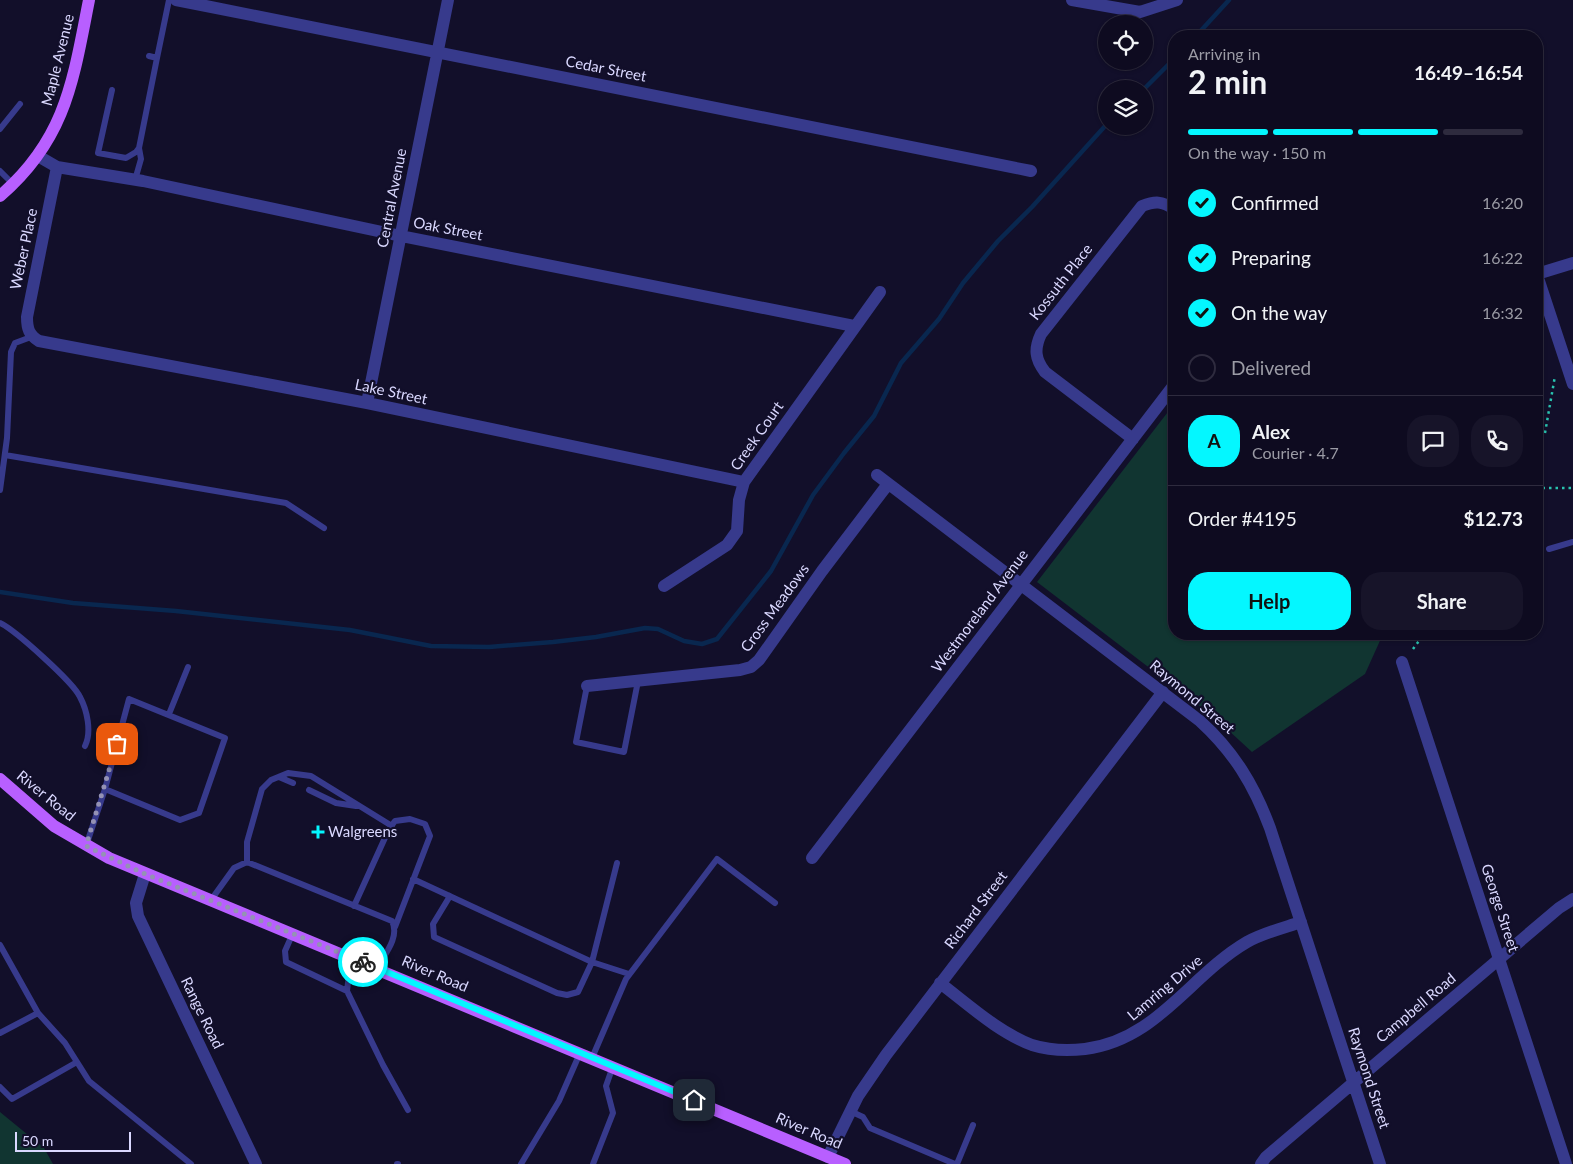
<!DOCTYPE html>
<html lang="en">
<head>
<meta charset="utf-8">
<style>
	body { margin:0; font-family:Lato,sans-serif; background:#171429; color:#f1f3f6; height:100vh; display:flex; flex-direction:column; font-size:19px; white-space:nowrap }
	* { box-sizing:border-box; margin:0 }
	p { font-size:16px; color:#9b9ba5 }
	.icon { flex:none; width:28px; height:28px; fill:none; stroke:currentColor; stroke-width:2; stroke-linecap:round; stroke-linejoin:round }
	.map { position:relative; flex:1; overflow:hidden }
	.details { position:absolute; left:1168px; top:30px; width:375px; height:610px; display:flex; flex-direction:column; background:#0e0b20; border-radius:20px; box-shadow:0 1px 4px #0004,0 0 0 1px #2e2b3e }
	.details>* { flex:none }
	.buttons { position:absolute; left:1098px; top:15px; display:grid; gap:10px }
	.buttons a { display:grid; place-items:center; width:55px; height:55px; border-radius:50%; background:#0e0b20; box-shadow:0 1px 4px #0004,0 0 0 1px #2e2b3e; font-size:25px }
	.scale { position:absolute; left:15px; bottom:12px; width:116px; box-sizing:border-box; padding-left:5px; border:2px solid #dad8ff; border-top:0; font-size:14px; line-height:18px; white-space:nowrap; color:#dad8ff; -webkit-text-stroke:4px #120f2a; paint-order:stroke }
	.pin { position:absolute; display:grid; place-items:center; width:42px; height:42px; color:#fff; margin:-21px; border-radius:10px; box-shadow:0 2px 8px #0006 }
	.courier { position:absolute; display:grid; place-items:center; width:50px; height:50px; margin:-25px; border:4px solid #04f7ff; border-radius:50%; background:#fff; color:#222; box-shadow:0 1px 6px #0007 }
	.headline em { font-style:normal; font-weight:700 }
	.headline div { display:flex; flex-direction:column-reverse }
	.headline { display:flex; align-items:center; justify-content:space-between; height:85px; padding:0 20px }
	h1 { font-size:32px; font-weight:700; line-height:38px }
	.bar { display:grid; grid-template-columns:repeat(4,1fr); gap:8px 5px; align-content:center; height:60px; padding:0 20px }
	.bar i { height:6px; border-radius:4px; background:#2e2b3e }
	.bar .on { background:#04f7ff }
	.bar p { grid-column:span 4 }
	.line { display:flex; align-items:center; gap:12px; padding:0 20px; border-top:1px solid #2e2b3e }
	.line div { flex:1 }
	.round { display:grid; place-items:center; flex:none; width:52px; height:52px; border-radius:20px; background:#171429 }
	ol { padding:0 20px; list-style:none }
	li { display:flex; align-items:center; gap:15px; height:55px }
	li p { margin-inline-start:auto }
	li .icon { padding:5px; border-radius:50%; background:#04f7ff; color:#111; stroke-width:4 }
	li:last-child { color:#9b9ba5 }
	li i { width:28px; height:28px; border:2px solid #2e2b3e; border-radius:50% }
	.cta { display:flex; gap:10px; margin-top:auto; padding:10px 20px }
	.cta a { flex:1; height:58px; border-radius:20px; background:#04f7ff; color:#111; font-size:20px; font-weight:700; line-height:58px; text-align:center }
	.cta a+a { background:#171429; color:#f1f3f6 }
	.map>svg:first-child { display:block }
</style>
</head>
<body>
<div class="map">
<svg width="1573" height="1164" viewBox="0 0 1573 1164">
	<rect width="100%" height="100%" fill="#120f2a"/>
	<path fill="#113531" d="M1174,404V634H1383L1365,674L1252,752L1215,718L1037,582Z
		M0,1112L44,1148L53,1164H0Z"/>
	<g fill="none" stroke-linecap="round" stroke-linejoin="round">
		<path stroke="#09274f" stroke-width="4.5" d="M1196,36L1229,0
			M1144,89L1174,59
			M0,592L73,603L176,611L350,630L431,646L489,647L553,642L596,637L645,628L658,629L684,641L702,644L717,639L771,571L813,495L844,453L874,416L901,363L939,319L963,283L998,241L1032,207L1106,125"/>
		<path stroke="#29c3af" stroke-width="2.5" stroke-dasharray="2.5 4" stroke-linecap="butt" d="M1545,433L1555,376
			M1536,488H1573
			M1413,649L1424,634"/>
		<path stroke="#373a8c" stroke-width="6" d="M157,58L169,0
			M112,90L98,153L126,158L136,152L139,148L157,58L149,56
			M0,129L20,104
			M0,171L13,184
			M135,180L141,159L139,148
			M5,455L286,503L324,528
			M0,490L7,438L11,352L15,343L31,337
			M1549,549L1573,542
			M0,623C15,630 73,682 80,697C87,710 92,732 85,746
			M587,686L576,742L624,752L638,681
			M169,714L188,667
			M279,777L293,783
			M309,790L336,803L356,806
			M86,846L105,789L129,699L225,738L199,813L180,820L105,789
			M247,862V842L262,789L271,780L288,773L311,776L392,826
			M413,879L592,962L629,974
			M450,896L433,924L434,937L557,993L567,995L578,992L592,962L617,863
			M211,900L234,868L247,862L392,921C400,937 385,954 377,968
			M354,906L389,829L395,821L410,819L425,824L430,836L395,927
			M293,933L285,951L286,962L347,991
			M0,945L38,1013L65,1043L89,1081L191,1164
			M351,958L347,991L383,1065L408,1110
			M0,1033L38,1013
			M592,1058L626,979L717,859L775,903
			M0,1087L12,1099L77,1062
			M850,1111L863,1117L870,1128L955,1164
			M397,1164H398
			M521,1164L559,1101L580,1053
			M593,1164L613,1113L606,1086L613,1066
			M957,1164L973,1125"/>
		<path stroke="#373a8c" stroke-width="12" d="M176,0L1031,171
			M1072,0L1140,12L1177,0
			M38,156L57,167L143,181L401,236L854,326
			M57,167L27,317C27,329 29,335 39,341L367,403L744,482
			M1536,272L1573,384
			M1537,274L1573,263
			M367,403L448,0
			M1133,439L1045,372C1035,359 1034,349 1041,334L1142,206C1155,201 1162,201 1174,209
			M877,475L1200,721C1234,752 1254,785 1270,828L1380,1164
			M664,586L727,545L737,531L739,500L744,482L880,292
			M1402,662L1566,1164
			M587,686L740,670L751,667L759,660L822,571L888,484
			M812,858L1174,385
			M145,874L136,903L138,916L256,1164
			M940,983C969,1005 998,1032 1032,1045C1048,1050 1068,1051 1085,1049C1157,1040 1189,976 1247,942C1263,933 1283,928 1301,922
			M828,1157L858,1096L886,1055L1163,692
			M1261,1164L1266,1157L1559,908L1573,899"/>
		<path stroke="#b85fff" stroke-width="12" d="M0,196C66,139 73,81 89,0
			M0,779L54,826L109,858L845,1164"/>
	</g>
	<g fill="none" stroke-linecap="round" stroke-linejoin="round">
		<path stroke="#9492b4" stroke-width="5" stroke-dasharray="0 9" d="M117,744L86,846L145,874L363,962"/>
		<path stroke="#04f7ff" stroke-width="6" d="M363,962L694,1100"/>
	</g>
	<path fill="#04f7ff" stroke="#120f2a" stroke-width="2" d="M315.5 824.5h5v5h5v5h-5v5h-5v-5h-5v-5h5z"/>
	<g text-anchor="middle" stroke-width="4.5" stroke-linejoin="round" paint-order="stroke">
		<g font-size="15" fill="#dad8ff" stroke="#120f2a">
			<text transform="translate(58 60) rotate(-76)" y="5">Maple Avenue</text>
			<text transform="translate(606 69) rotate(11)" y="5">Cedar Street</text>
			<text transform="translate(392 198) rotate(-79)" y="5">Central Avenue</text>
			<text transform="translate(448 229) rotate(11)" y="5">Oak Street</text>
			<text transform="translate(24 249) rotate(-78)" y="5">Weber Place</text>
			<text transform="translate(1061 282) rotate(-52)" y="5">Kossuth Place</text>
			<text transform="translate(391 392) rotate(12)" y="5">Lake Street</text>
			<text transform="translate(757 436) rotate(-55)" y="5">Creek Court</text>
			<text transform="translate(775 608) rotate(-54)" y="5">Cross Meadows</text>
			<text transform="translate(980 611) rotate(-53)" y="5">Westmoreland Avenue</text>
			<text transform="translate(1192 697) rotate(40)" y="5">Raymond Street</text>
			<text transform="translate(46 796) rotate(39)" y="5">River Road</text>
			<text transform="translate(1500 908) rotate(72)" y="5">George Street</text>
			<text transform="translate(976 910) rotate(-53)" y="5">Richard Street</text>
			<text transform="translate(435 974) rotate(23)" y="5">River Road</text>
			<text transform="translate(1165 988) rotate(-40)" y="5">Lamring Drive</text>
			<text transform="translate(1416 1008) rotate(-40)" y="5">Campbell Road</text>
			<text transform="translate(202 1013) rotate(64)" y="5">Range Road</text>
			<text transform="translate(1369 1078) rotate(72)" y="5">Raymond Street</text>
			<text transform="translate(809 1131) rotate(23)" y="5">River Road</text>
		</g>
		<g font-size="15" fill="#dad8ff" stroke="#120f2a" text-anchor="start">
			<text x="328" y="837">Walgreens</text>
		</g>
	</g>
</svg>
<div class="buttons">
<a><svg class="icon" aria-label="locate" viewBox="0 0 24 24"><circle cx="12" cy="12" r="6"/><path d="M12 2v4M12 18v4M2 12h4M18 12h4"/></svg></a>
<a><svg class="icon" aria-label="layers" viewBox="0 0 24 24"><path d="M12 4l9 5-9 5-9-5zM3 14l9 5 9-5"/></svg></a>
</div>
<div class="scale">50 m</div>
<div class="pin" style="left:117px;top:744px;background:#ea580c"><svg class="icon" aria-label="bag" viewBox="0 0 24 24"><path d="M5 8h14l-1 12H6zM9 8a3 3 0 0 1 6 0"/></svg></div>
<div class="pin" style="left:694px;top:1100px;background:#1f2937"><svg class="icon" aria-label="home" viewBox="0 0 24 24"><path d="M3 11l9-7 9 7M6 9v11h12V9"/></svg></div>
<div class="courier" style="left:363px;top:962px"><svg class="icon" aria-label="bike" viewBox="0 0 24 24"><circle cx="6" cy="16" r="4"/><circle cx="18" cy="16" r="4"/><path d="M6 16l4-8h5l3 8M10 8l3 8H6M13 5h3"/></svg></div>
<section class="details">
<div class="headline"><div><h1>2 min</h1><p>Arriving in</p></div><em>16:49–16:54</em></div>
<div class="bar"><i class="on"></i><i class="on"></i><i class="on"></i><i></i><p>On the way · 150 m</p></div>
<ol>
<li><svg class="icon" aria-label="check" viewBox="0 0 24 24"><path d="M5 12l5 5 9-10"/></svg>Confirmed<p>16:20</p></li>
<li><svg class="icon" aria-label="check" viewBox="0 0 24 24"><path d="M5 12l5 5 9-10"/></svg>Preparing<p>16:22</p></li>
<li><svg class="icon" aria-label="check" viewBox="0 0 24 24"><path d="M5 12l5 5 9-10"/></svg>On the way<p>16:32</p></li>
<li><i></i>Delivered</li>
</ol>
<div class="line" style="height:90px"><b class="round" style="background:#04f7ff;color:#111">A</b><div><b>Alex</b><p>Courier · 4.7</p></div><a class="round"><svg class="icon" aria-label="chat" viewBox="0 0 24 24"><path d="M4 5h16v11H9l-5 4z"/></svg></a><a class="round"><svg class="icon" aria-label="phone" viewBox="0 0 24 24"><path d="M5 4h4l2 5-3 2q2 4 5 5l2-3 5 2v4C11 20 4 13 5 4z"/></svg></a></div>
<div class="line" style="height:65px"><div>Order #4195</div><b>$12.73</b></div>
<div class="cta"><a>Help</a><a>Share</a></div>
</section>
</div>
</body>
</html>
